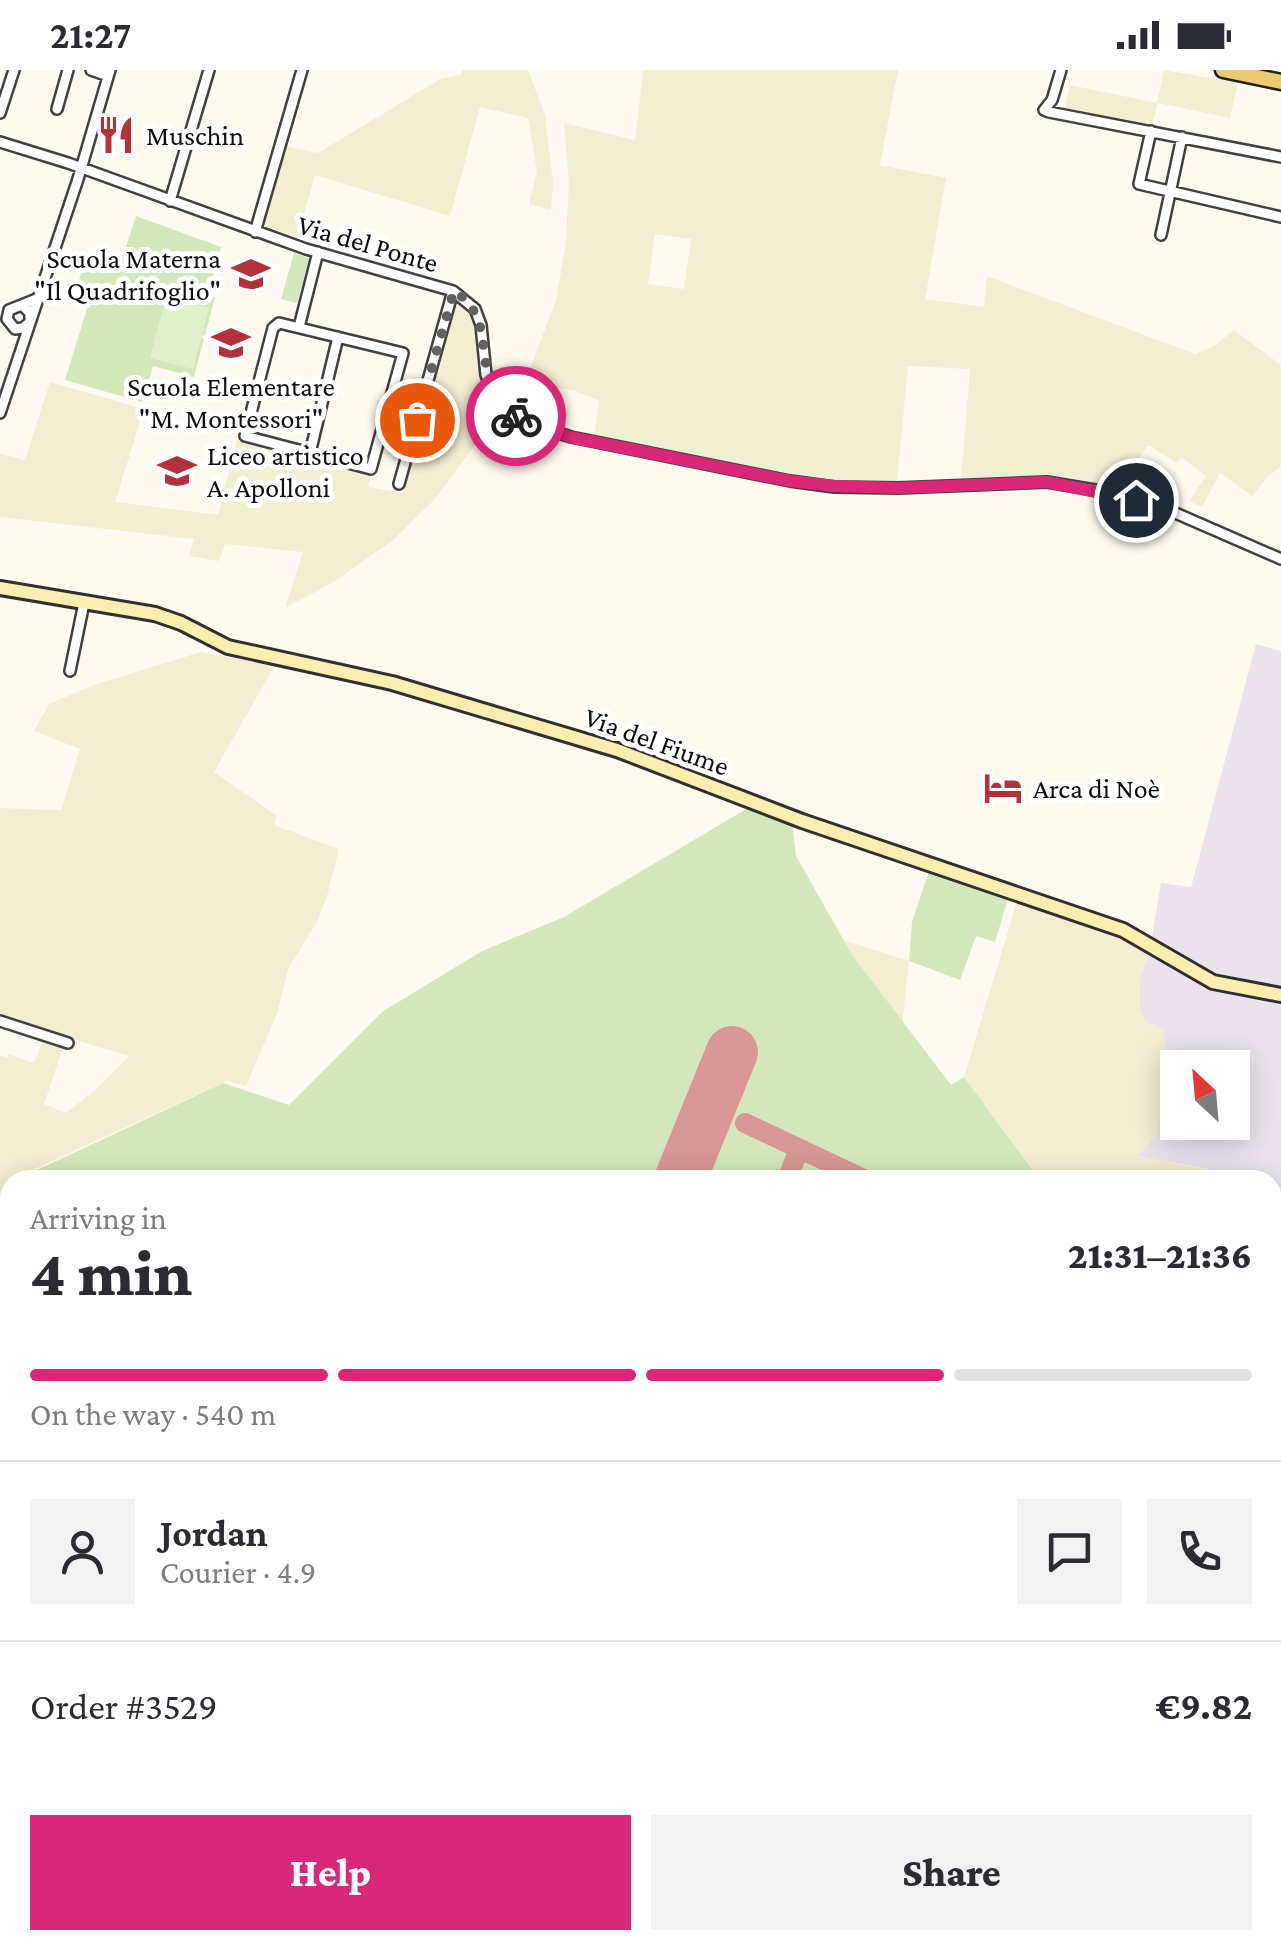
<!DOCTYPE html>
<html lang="en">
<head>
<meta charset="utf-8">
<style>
	body { margin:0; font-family:"Crimson Pro",serif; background:#f2f2f3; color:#2b2b33; height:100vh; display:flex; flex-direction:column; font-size:38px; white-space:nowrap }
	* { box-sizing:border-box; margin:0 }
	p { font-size:32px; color:#7c7c81 }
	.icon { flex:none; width:55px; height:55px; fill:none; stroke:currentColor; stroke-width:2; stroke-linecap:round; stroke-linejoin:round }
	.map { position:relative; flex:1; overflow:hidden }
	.sheet { position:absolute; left:0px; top:1100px; width:1282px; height:780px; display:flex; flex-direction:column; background:#fff; border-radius:30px 30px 0 0; box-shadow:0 5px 25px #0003 }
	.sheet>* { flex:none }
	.needle { width:65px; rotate:334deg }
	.controls { position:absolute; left:1160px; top:980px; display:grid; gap:20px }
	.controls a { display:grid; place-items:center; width:90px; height:90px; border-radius:0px; background:#fff; box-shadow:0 5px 25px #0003; font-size:50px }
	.pin { position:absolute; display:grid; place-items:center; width:85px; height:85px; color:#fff; margin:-42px; border:5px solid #fff; border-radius:50%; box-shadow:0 2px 10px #0007 }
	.courier { position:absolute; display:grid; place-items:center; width:100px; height:100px; margin:-50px; border:8px solid #db2777; border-radius:50%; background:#fff; color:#222; box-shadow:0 2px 12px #0007 }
	.headline em { font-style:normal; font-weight:800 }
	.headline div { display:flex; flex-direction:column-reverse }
	.headline { display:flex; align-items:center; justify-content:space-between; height:170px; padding:0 30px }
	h1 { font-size:65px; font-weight:800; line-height:75px }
	.bar { display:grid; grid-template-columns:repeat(4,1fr); gap:15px 10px; align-content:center; height:120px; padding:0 30px }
	.bar i { height:12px; border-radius:8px; background:#e1e1e2 }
	.bar .on { background:#db2777 }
	.bar p { grid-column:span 4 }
	.line { display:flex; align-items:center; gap:25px; padding:0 30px; border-top:2px solid #e1e1e2 }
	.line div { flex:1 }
	.round { display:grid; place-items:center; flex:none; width:105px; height:105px; border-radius:0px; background:#f2f2f3 }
	.button { display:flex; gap:20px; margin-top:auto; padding:20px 30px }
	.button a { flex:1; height:115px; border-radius:0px; background:#db2777; color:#fff; font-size:40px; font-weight:800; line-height:115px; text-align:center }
	.button a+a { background:#f2f2f3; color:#2b2b33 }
	.status { display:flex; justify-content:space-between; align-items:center; height:70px; padding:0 50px; background:#fff; direction:ltr }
	.status svg { height:28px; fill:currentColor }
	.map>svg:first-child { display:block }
</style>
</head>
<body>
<div class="status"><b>21:27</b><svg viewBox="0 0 49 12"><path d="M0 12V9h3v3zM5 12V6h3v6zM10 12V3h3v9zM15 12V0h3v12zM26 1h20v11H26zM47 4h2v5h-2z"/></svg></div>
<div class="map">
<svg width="1281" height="1880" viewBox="0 0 1281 1880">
	<rect width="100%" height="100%" fill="#fefaf0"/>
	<path fill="#eae3ec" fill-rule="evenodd" d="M1256,574L1281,581V1320L1272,1317V1110H1210L1208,1099L1137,1086L1157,1063L1146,951L1140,942V908L1149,884L1161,813L1191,817ZM1178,998H1232V1052H1178Z"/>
	<path fill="#f2eed2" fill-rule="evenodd" d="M463,0H528L545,45L553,113L551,140L529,134L537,101L528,48L480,37L450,146L315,105L297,168L262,154L285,76L318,83L442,8L461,5Z
		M643,0H898L880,95L946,108L925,229L984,237L987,206L1195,284L1214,276L1234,260L1281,295V397L1269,405L1252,426L1220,403L1202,437L1189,431L1206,406L1182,388L1176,393L1148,375L1131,399L1125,420L1061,407L961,410L970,299L908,296L897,412L834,411L790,406L594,366L599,331L575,321L552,317L545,354L528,347L515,339L556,230L566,173L569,113L564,53L635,70ZM655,164L691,169L684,219L648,214Z
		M1164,0L1238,13L1230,48L1158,33L1152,56L1065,38L1070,15L1157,33Z
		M458,227L472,239L479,255L497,336L477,372L435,429L392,471L332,513L285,538L303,482L225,474L219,491L189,486L194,469L0,447V384L25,390L50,312L144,339L115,432L218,445L237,370L371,406L368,417L403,423Z
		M201,582L275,595L214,702L277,746L274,755L339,779L327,826L318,850L288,899L277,944L246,1016L227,1011L10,1110L0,1122V985L7,988L8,984L34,993L44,968L64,975L44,1034L66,1043L94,1021L129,986L0,947V738L61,740L80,679L34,661L49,634L94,615Z
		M1018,828L1116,864L1149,884L1140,908V942L1146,951L1163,960L1170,1014L1157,1064L1138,1086L1208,1100L1210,1110H1041L964,1007Z
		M841,869L909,891L902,957Z
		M1281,1456V1737L1273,1744L1272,1477Z
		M0,1590L10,1597V1714L0,1738Z
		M1281,1758V1846L1272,1840L1273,1764Z
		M1273,1856L1281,1865V1880H1200L1228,1870H1272Z
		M669,1870H1016L994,1880H665Z
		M1059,1870H1136L1123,1880H1038Z"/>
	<path fill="#d3e6bc" d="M136,146L221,177L208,225L215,227L194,307L153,296L142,332L65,310L91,226L75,221L89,182L121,192Z
		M294,183L309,188L297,233L281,229Z
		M748,738L792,750L796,786L852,885L951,1015L964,1007L1038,1107L1037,1110H16L223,1013L289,1035L382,942L482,881L564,847Z
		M929,801L1009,826L995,872L976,866L960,910L909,891L912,852Z
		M10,1113V1597L0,1590V1130Z
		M10,1714V1870H478L485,1880H0V1738Z
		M569,1870H669L665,1880H566Z"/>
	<path fill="#e3eecd" d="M166,227L209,238L193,299L150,288Z
		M1272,1376L1281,1380V1526L1273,1522Z
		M829,1870H977L956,1880H838Z"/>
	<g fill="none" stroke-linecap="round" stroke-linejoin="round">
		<path stroke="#d89696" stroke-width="20" d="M745,1053L866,1110
			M787,1110L799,1079
			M489,1870L496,1880
			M559,1880L563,1870"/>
		<path stroke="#d89696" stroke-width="52" d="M680,1110L732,982
			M362,1880L366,1870"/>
		<g stroke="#414141" stroke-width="14">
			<path id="street" d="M91,0L108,6
				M1061,0L1052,30L1044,40L1049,42L1281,87
				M57,39L68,0
				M0,43L14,0
				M1151,61L1139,114L1281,147
				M0,72L68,93L306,179L453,221L475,239L481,255L486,305L494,326L507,340L524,352L571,367L790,411L834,417L898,418L1047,412L1107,422L1164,438L1281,489
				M170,131L209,0
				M255,162L302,0
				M1161,165L1182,67
				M23,236L30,243V252L23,258L15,259L7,249L9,240L39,228
				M279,253L403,283L371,399L245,366L273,258Z
				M299,257L318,182
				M0,343L78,109L110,0
				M310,383L338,267
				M399,414L453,221
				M70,601L84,533
				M0,951L68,973
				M1272,1375L1281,1379
				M1272,1849L1281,1858"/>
		</g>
		<g stroke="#303030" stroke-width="18">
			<path id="secondary" d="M0,518L155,544L181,553L228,577L392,613L617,680L802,751L1123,860L1213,912L1281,925
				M1272,1756L1281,1749
				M1017,1880L1039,1870"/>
		</g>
		<g stroke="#1f1f1f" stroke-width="19">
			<path id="primary" d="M1223,0L1281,12"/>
		</g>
		<use href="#street" stroke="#fff" stroke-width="9"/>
		<use href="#secondary" stroke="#f8eeb0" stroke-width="12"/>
		<use href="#primary" stroke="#edca70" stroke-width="14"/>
	</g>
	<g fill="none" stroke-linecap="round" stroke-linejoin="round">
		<path stroke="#62615d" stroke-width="10" stroke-dasharray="0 18" d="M417,350L454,221C503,251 465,312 516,346"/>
		<path stroke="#db2777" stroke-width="12" d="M516,346L570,367L790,411L834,416L898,418L1047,412L1136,430"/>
	</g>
	<defs>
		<g id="restaurant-bare" transform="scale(3)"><path d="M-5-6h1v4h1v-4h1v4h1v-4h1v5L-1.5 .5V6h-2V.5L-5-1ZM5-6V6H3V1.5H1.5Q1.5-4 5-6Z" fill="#b2313c" stroke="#fff" stroke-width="2.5" paint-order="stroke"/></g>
		<g id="school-bare" transform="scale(3)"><path d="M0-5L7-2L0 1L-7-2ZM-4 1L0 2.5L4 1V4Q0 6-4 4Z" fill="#b2313c" stroke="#fff" stroke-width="2.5" paint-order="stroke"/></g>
		<g id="hotel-bare" transform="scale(3)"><path d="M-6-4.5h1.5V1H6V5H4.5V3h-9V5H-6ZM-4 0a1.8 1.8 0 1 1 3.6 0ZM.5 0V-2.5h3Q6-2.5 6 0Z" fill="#b2313c" stroke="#fff" stroke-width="2.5" paint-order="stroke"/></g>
	</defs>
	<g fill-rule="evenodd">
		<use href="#restaurant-bare" x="116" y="65"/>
		<use href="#school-bare" x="251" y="204"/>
		<use href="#school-bare" x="231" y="273"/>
		<use href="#school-bare" x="177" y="401"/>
		<use href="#hotel-bare" x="1003" y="718"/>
	</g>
	<g text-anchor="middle" stroke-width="10" stroke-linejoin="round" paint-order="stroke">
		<g font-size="28" fill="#0e0e0e" stroke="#fff" text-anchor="start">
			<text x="146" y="75">Muschin</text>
			<text x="221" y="198" text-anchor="end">Scuola Materna<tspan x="221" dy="32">"Il Quadrifoglio"</tspan></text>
			<text x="231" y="326" text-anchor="middle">Scuola Elementare<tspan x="231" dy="32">"M. Montessori"</tspan></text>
			<text x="207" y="395">Liceo artistico<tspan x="207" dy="32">A. Apolloni</tspan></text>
			<text x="1033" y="728">Arca di Noè</text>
		</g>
		<g font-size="28" fill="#0e0e0e" stroke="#fff">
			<text transform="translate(368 173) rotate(16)" y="10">Via del Ponte</text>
			<text transform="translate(657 671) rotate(20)" y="10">Via del Fiume</text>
		</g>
	</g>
</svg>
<div class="controls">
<a><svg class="needle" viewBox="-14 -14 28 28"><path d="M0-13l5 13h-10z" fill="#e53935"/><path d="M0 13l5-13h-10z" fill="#7c7c81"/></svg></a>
</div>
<div class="pin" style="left:417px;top:350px;background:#ea580c"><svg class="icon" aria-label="bag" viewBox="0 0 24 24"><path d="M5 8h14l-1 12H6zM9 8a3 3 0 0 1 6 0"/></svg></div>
<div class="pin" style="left:1136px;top:430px;background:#1f2937"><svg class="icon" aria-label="home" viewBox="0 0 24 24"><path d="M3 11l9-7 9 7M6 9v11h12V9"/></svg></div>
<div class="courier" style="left:516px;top:346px"><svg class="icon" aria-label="bike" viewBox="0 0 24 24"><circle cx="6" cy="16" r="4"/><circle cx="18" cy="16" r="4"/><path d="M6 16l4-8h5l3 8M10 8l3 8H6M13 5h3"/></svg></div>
<section class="sheet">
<div class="headline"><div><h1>4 min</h1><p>Arriving in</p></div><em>21:31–21:36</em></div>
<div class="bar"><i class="on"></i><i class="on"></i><i class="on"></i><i></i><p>On the way · 540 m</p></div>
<div class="line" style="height:180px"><a class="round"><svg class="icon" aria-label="person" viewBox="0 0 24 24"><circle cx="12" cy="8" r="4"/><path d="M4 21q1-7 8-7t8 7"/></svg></a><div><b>Jordan</b><p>Courier · 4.9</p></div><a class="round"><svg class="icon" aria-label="chat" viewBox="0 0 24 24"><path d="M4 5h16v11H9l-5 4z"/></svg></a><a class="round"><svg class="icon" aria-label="phone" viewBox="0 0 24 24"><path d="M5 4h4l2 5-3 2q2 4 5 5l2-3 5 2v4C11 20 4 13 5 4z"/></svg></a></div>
<div class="line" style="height:130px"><div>Order #3529</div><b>€9.82</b></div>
<div class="button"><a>Help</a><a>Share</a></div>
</section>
</div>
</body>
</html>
